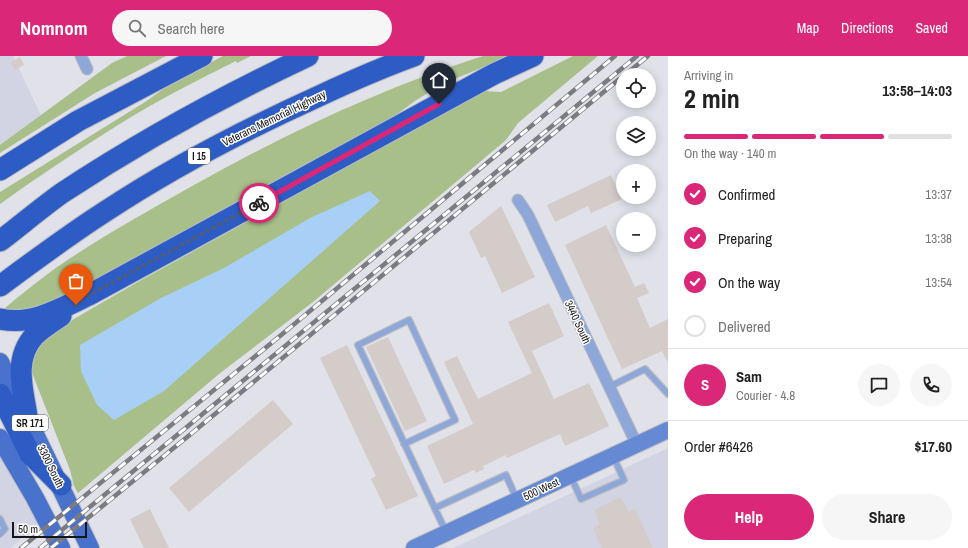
<!DOCTYPE html>
<html lang="en">
<head>
<meta charset="utf-8">
<style>
	body { margin:0; font-family:"Archivo Narrow",sans-serif; background:#f6f6f6; color:#222; height:100vh; display:flex; flex-direction:column; font-size:15px; white-space:nowrap }
	* { box-sizing:border-box; margin:0 }
	p { font-size:13px; color:#767676 }
	.icon { flex:none; width:22px; height:22px; fill:none; stroke:currentColor; stroke-width:2; stroke-linecap:round; stroke-linejoin:round }
	.map { position:relative; flex:1; overflow:hidden }
	.panel { display:flex; flex-direction:column; background:#fff; width:300px }
	.panel>* { flex:none }
	.controls { position:absolute; left:616px; top:12px; display:grid; gap:8px }
	.controls a { display:grid; place-items:center; width:40px; height:40px; border-radius:50%; background:#fff; box-shadow:0 2px 10px #0003; font-size:20px }
	.scale { position:absolute; left:12px; bottom:10px; width:75px; box-sizing:border-box; padding-left:4px; border:2px solid #151618; border-top:0; font-size:11px; line-height:14px; white-space:nowrap; color:#151618; -webkit-text-stroke:3px #fff; paint-order:stroke }
	.pin { position:absolute; display:grid; place-items:center; width:34px; height:34px; color:#fff; margin:-41px -17px; border-radius:50% 50% 50% 0; rotate:-45deg; box-shadow:0 0 4px #0007 }
	.pin .icon { rotate:45deg }
	.courier { position:absolute; display:grid; place-items:center; width:40px; height:40px; margin:-20px; border:3px solid #db2777; border-radius:50%; background:#fff; color:#222; box-shadow:0 1px 5px #0007 }
	.overview em { font-style:normal; font-weight:700 }
	.overview div { display:flex; flex-direction:column-reverse }
	.overview { display:flex; align-items:center; justify-content:space-between; height:68px; padding:0 16px }
	h1 { font-size:26px; font-weight:700; line-height:30px }
	.bar { display:grid; grid-template-columns:repeat(4,1fr); gap:6px 4px; align-content:center; height:48px; padding:0 16px }
	.bar i { height:5px; border-radius:3px; background:#e0e0e0 }
	.bar .active { background:#db2777 }
	.bar p { grid-column:span 4 }
	.line { display:flex; align-items:center; gap:10px; padding:0 16px; border-top:1px solid #e0e0e0 }
	.line div { flex:1 }
	.round { display:grid; place-items:center; flex:none; width:42px; height:42px; border-radius:21px; background:#f6f6f6 }
	ol { padding:0 16px; list-style:none }
	li { display:flex; align-items:center; gap:12px; height:44px }
	li p { margin-inline-start:auto }
	li .icon { padding:4px; border-radius:50%; background:#db2777; color:#fff; stroke-width:4 }
	li:last-child { color:#767676 }
	li i { width:22px; height:22px; border:2px solid #e0e0e0; border-radius:50% }
	.action { display:flex; gap:8px; margin-top:auto; padding:8px 16px }
	.action a { flex:1; height:46px; border-radius:24px; background:#db2777; color:#fff; font-size:16px; font-weight:700; line-height:46px; text-align:center }
	.action a+a { background:#f6f6f6; color:#222 }
	header { display:flex; align-items:center; gap:24px; box-sizing:border-box; height:56px; padding:0 20px; background:#db2777; color:#fff }
	header strong { font-size:19px }
	nav { display:flex; gap:22px; margin-inline-start:auto; font-size:14px }
	.search { width:280px; height:36px; background:#f6f6f6; display:flex; align-items:center; gap:10px; box-sizing:border-box; padding:0 14px; border-radius:22px; color:#767676; font-size:15px }
	main { display:flex; flex:1; min-height:0 }
	.map>svg:first-child { display:block }
</style>
</head>
<body>
<header>
<strong>Nomnom</strong>
<div class="search"><svg class="icon" aria-label="search" viewBox="0 0 24 24"><circle cx="10" cy="10" r="6"/><path d="M15 15l6 6"/></svg>Search here</div>
<nav><a>Map</a><a>Directions</a><a>Saved</a></nav>
</header>
<main>
<div class="map">
<svg width="668" height="492" viewBox="0 0 668 492">
	<rect width="100%" height="100%" fill="#e0e1e9"/>
	<path fill="#d2d4e3" d="M0,0H13L45,68L0,95Z
		M668,392V492H453L533,455Z
		M0,396L39,467L11,492H0Z"/>
	<path fill="#a9bf8a" d="M127,0H166L95,37L0,97V89L112,7Z
		M223,0H251L237,7L236,5C196,25 156,45 118,69C78,94 39,120 0,148V136L145,46L172,27Z
		M483,0H507L479,13L442,28L415,45L393,61L56,247L43,252L0,256C19,240 38,225 57,211C101,181 148,155 194,129C287,77 382,32 483,0Z
		M573,0H598L518,67L506,84L313,246L219,318L78,437L74,430L70,414L29,309L34,293L60,271L136,227L484,35L501,36Z"/>
	<path fill="#a8cff5" d="M370,135L380,145L164,335L114,364L97,349L81,315L80,289L161,242L224,212L312,161Z"/>
	<path fill="#d4ccc8" d="M20,1L24,9L15,14L11,6Z
		M611,119L622,143L591,157L588,150L555,166L547,149Z
		M501,150L535,221L502,237L485,200L481,202L469,176Z
		M606,169L635,231L644,227L649,237L637,242L650,272L668,263V307L662,295L622,313L565,189Z
		M549,247L564,280L532,295L554,343L589,327L609,370L565,390L560,378L507,402L506,399L483,410L484,413L476,417L474,414L444,428L427,390L473,368L444,306L457,300L478,343L532,317L508,266Z
		M388,281L427,365L405,375L366,291Z
		M347,289L418,440L386,454L371,423L376,420L320,302Z
		M273,344L293,368L189,456L169,432Z
		M621,441L628,456L635,453L653,492H602L593,472L600,468L594,454Z
		M150,453L169,492H144L130,463Z"/>
	<g fill="none" stroke-linecap="round" stroke-linejoin="round">
		<g stroke="#bbbcc3" stroke-width="8">
			<path id="service" d="M609,331L645,313L668,338
				M404,388L455,364L409,264L358,289L446,476
				M571,421L581,443L624,424L613,400
				M435,452L506,419L517,444
				M0,463L5,473L0,478"/>
		</g>
		<g stroke="#bbbcc3" stroke-width="13">
			<path id="minor" d="M81,0L87,13
				M518,144L528,159L637,389"/>
		</g>
		<g stroke="#bbbcc3" stroke-width="18">
			<path id="secondary" d="M414,492L668,374"/>
		</g>
		<g stroke="#bbbcc3" stroke-width="20">
			<path id="primary" d="M0,306L90,492
				M0,382L35,442L61,492"/>
		</g>
		<g stroke="#bbbcc3" stroke-width="23">
			<path id="motorway" d="M0,114L78,65L202,0
				M0,185C21,169 41,152 62,137C141,85 223,40 308,0
				M0,230C35,204 70,178 106,155C173,111 244,74 317,41C349,26 381,12 414,0
				M0,263C33,270 61,252 89,239L494,18L533,0
				M0,338L30,398L61,429
				M27,360C23,333 13,304 34,280C41,273 52,266 61,260"/>
		</g>
		<use href="#service" stroke="#8ea7d9" stroke-width="5.5"/>
		<use href="#minor" stroke="#8ea7d9" stroke-width="11"/>
		<use href="#secondary" stroke="#6589d2" stroke-width="16"/>
		<use href="#primary" stroke="#4872cb" stroke-width="18"/>
		<use href="#motorway" stroke="#2e5cc5" stroke-width="21"/>
		<g stroke="#7b7c81" stroke-width="4.5">
			<path id="rail" d="M625,19L648,0
				M21,492L280,280L615,0
				M40,492L637,0
				M51,492L186,382L623,20"/>
		</g>
		<use href="#rail" stroke="#fff" stroke-width="3" stroke-dasharray="9" stroke-linecap="butt"/>
	</g>
	<g fill="none" stroke-linecap="round" stroke-linejoin="round">
		<path stroke="#5c5d61" stroke-width="4" stroke-dasharray="0 7.2" d="M76,249L89,239L259,147"/>
		<path stroke="#db2777" stroke-width="5" d="M259,147L439,48"/>
	</g>
	<g text-anchor="middle" stroke-width="3" stroke-linejoin="round" paint-order="stroke">
		<g fill="#fff" stroke="#5b5c5d" stroke-width="1">
			<rect x="188" y="92" width="22" height="16" rx="3"/>
			<rect x="12" y="359" width="36" height="16" rx="3"/>
		</g>
		<g font-size="10" font-weight="bold" fill="#151618">
			<text x="199" y="104">I 15</text>
			<text x="30" y="371">SR 171</text>
		</g>
		<g font-size="11" fill="#151618" stroke="#fff">
			<text transform="translate(274 62) rotate(-26)" y="4">Veterans Memorial Highway</text>
			<text transform="translate(578 266) rotate(65)" y="4">3440 South</text>
			<text transform="translate(51 410) rotate(64)" y="4">3300 South</text>
			<text transform="translate(541 433) rotate(-25)" y="4">500 West</text>
		</g>
	</g>
</svg>
<div class="controls">
<a><svg class="icon" aria-label="locate" viewBox="0 0 24 24"><circle cx="12" cy="12" r="6"/><path d="M12 2v4M12 18v4M2 12h4M18 12h4"/></svg></a>
<a><svg class="icon" aria-label="layers" viewBox="0 0 24 24"><path d="M12 4l9 5-9 5-9-5zM3 14l9 5 9-5"/></svg></a>
<a>+</a>
<a>−</a>
</div>
<div class="scale">50 m</div>
<div class="pin" style="left:76px;top:249px;background:#ea580c"><svg class="icon" aria-label="bag" viewBox="0 0 24 24"><path d="M5 8h14l-1 12H6zM9 8a3 3 0 0 1 6 0"/></svg></div>
<div class="pin" style="left:439px;top:48px;background:#1f2937"><svg class="icon" aria-label="home" viewBox="0 0 24 24"><path d="M3 11l9-7 9 7M6 9v11h12V9"/></svg></div>
<div class="courier" style="left:259px;top:147px"><svg class="icon" aria-label="bike" viewBox="0 0 24 24"><circle cx="6" cy="16" r="4"/><circle cx="18" cy="16" r="4"/><path d="M6 16l4-8h5l3 8M10 8l3 8H6M13 5h3"/></svg></div>
</div>
<section class="panel">
<div class="overview"><div><h1>2 min</h1><p>Arriving in</p></div><em>13:58–14:03</em></div>
<div class="bar"><i class="active"></i><i class="active"></i><i class="active"></i><i></i><p>On the way · 140 m</p></div>
<ol>
<li><svg class="icon" aria-label="check" viewBox="0 0 24 24"><path d="M5 12l5 5 9-10"/></svg>Confirmed<p>13:37</p></li>
<li><svg class="icon" aria-label="check" viewBox="0 0 24 24"><path d="M5 12l5 5 9-10"/></svg>Preparing<p>13:38</p></li>
<li><svg class="icon" aria-label="check" viewBox="0 0 24 24"><path d="M5 12l5 5 9-10"/></svg>On the way<p>13:54</p></li>
<li><i></i>Delivered</li>
</ol>
<div class="line" style="height:72px"><b class="round" style="background:#db2777;color:#fff">S</b><div><b>Sam</b><p>Courier · 4.8</p></div><a class="round"><svg class="icon" aria-label="chat" viewBox="0 0 24 24"><path d="M4 5h16v11H9l-5 4z"/></svg></a><a class="round"><svg class="icon" aria-label="phone" viewBox="0 0 24 24"><path d="M5 4h4l2 5-3 2q2 4 5 5l2-3 5 2v4C11 20 4 13 5 4z"/></svg></a></div>
<div class="line" style="height:52px"><div>Order #6426</div><b>$17.60</b></div>
<div class="action"><a>Help</a><a>Share</a></div>
</section>
</main>
</body>
</html>
